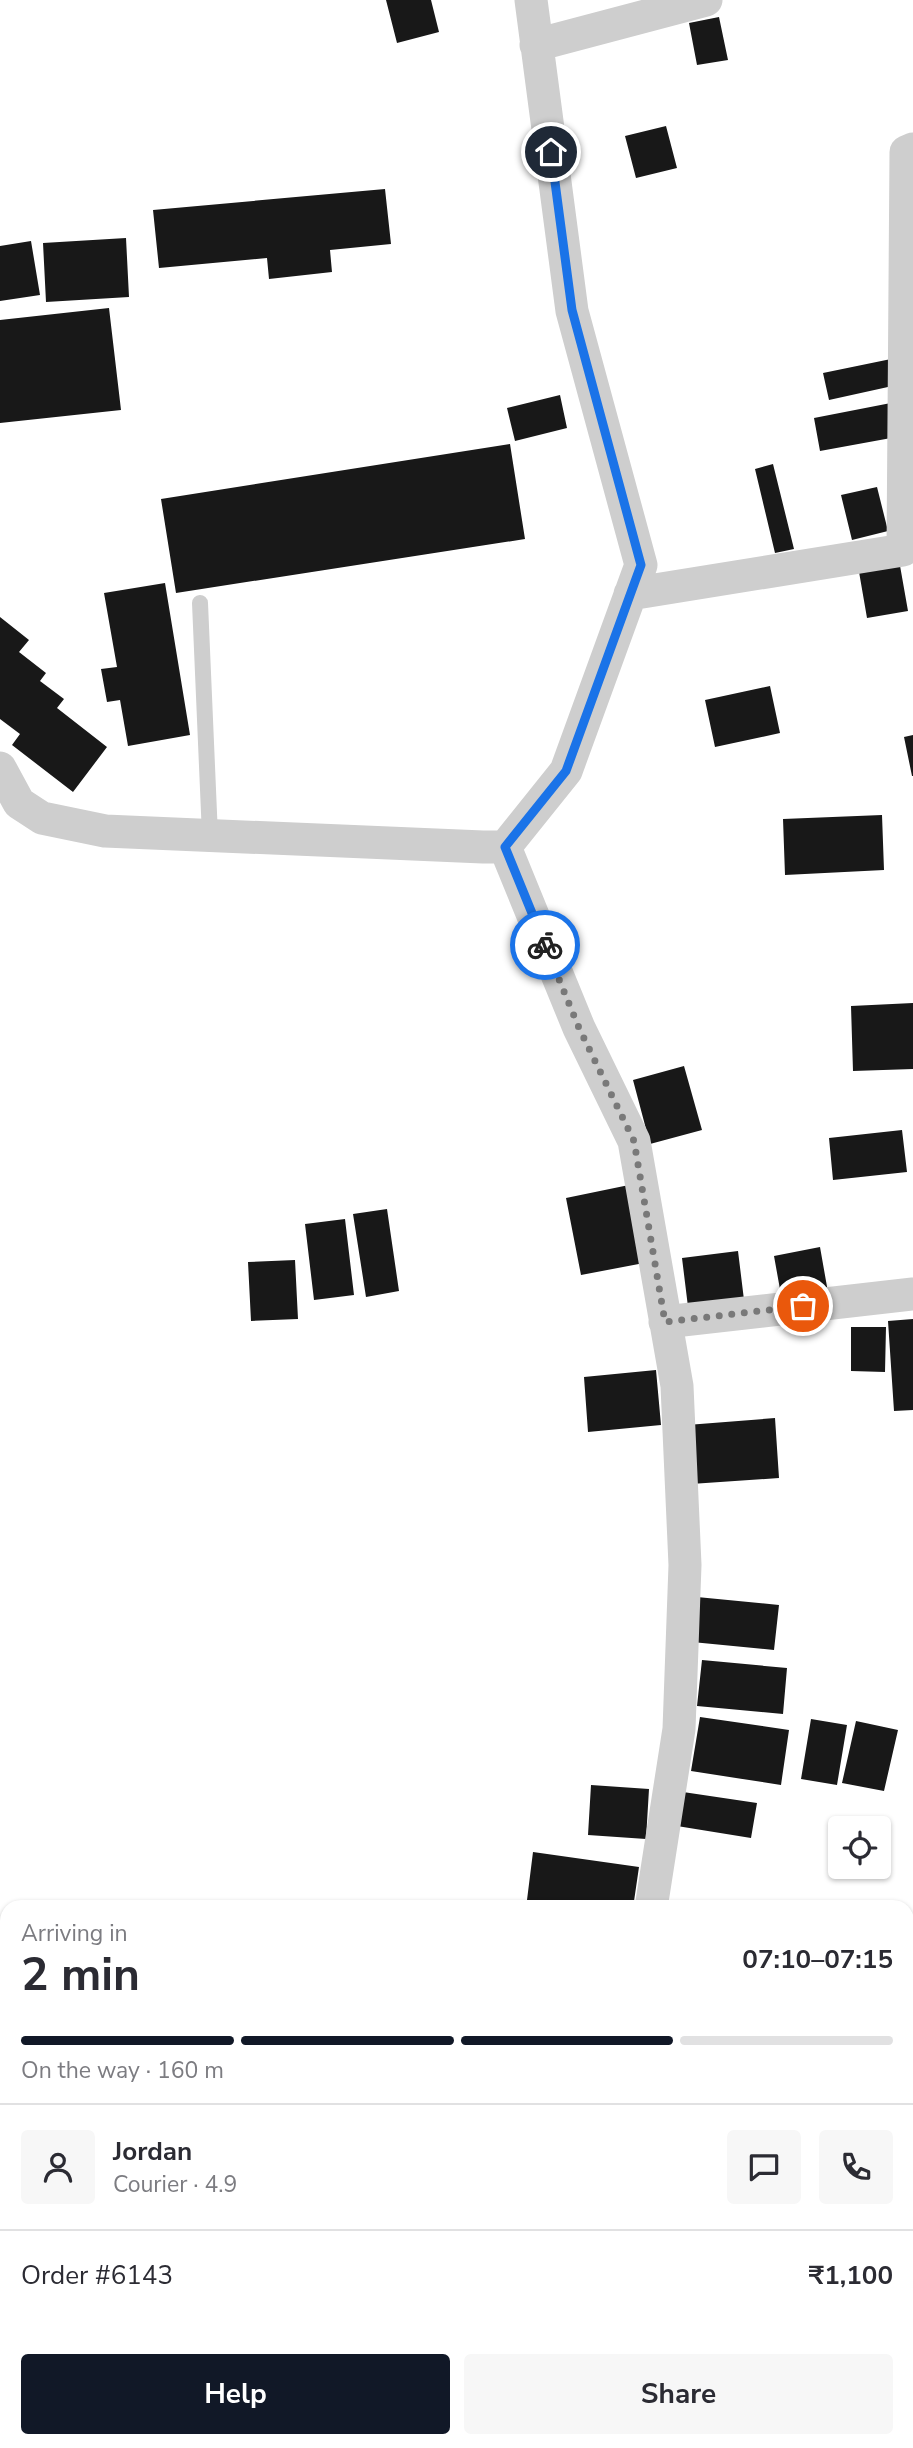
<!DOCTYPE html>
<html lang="en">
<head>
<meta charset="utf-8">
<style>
	body { margin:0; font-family:"Nunito Sans",sans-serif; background:#f7f7f7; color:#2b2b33; height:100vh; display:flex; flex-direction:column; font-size:26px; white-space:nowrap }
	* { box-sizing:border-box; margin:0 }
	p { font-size:23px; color:#7c7c81 }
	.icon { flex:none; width:38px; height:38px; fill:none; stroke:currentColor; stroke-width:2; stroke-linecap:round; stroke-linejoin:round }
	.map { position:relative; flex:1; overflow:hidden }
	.sheet { position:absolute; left:0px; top:1900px; width:914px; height:548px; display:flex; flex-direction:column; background:#fff; border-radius:21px 21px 0 0; box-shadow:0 2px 5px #0004 }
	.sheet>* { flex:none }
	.buttons { position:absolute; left:828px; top:1816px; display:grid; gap:14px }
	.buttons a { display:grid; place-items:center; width:63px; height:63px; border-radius:7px; background:#fff; box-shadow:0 2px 5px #0004; font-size:35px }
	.pin { position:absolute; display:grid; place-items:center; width:60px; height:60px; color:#fff; margin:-30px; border:4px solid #fff; border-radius:50%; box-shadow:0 2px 7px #0007 }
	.courier { position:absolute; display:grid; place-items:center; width:70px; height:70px; margin:-35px; border:5px solid #1a73e8; border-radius:50%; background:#fff; color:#222; box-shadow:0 2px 9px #0007 }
	.headline em { font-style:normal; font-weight:700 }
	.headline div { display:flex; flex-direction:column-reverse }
	.headline { display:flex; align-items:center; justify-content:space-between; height:119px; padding:0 21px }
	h1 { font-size:46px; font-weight:700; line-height:52px }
	.bar { display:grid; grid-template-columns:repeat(4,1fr); gap:10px 7px; align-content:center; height:84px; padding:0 21px }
	.bar i { height:9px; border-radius:5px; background:#e1e1e2 }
	.bar .selected { background:#111827 }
	.bar p { grid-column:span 4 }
	.line { display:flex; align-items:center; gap:18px; padding:0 21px; border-top:2px solid #e1e1e2 }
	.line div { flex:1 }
	.round { display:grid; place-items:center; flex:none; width:74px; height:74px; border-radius:7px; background:#f7f7f7 }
	.cta { display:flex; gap:14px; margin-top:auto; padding:14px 21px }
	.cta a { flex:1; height:80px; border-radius:7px; background:#111827; color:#fff; font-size:28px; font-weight:700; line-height:80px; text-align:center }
	.cta a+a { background:#f7f7f7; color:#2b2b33 }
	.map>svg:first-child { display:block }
</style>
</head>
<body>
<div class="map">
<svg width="913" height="2448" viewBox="0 0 913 2448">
	<rect width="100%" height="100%" fill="#fff"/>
	<path fill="#181818" d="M386,0H431L439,32L397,43Z
		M719,17L728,60L697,65L689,23Z
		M666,126L677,168L636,178L625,136Z
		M385,189L391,244L330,250L332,272L269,279L267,258L159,268L153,210Z
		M126,238L129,297L46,302L43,243Z
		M31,241L40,295L0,301V246Z
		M109,308L121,410L0,423V320Z
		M891,359L897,385L829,400L823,373Z
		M560,395L567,428L515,441L507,408Z
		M896,402L902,436L820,451L814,418Z
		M510,444L525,539L176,593L161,499Z
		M773,464L794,549L775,553L755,469Z
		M877,487L888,531L852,540L841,495Z
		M899,560L908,611L867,618L858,566Z
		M165,583L190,735L128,746L120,700L107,702L101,669L117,667L104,593Z
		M0,617L29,640L19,652L46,673L40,681L64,699L57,708L107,747L73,792L12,745L20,734L0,719Z
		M770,686L780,733L715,747L705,700Z
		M913,735V776H912L904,737Z
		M882,815L884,870L785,875L783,819Z
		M913,1003V1069L853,1071L851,1006Z
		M684,1066L702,1130L650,1144L633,1080Z
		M902,1130L907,1172L833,1180L829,1138Z
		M629,1185L644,1263L581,1275L566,1198Z
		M387,1209L399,1291L366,1297L353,1214Z
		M345,1219L354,1295L314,1300L305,1224Z
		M820,1247L829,1298L783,1306L774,1256Z
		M738,1251L745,1308L689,1315L682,1258Z
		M295,1260L298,1319L251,1321L248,1262Z
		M913,1319V1410L894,1411L888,1321Z
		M851,1327H886L885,1372L851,1371Z
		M656,1370L661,1425L588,1432L584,1377Z
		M775,1418L779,1478L691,1484L687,1425Z
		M697,1597L779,1605L774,1650L692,1642Z
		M702,1660L787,1668L783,1714L697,1706Z
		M700,1717L789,1730L781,1785L691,1771Z
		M811,1719L847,1725L837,1785L801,1779Z
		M856,1721L898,1730L884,1791L842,1783Z
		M591,1785L649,1789L646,1839L588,1835Z
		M683,1792L757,1803L751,1838L677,1826Z
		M533,1852L639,1867L633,1908H526Z
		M663,1902L687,1906V1908H661Z
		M906,2363L913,2364V2435H906Z"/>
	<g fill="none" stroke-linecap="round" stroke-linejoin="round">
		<path stroke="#cecece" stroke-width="16" d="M200,603L210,836"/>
		<path stroke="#cecece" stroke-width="33" d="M536,45L706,0
			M630,594L903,550L906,152L913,149
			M0,768L19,803L42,818L105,831L483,847H505L566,771L641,565L572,311L531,0
			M505,847L579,1028L634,1141L677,1386L685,1565L679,1729L651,1908
			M665,1322L913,1294
			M906,2058H913
			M0,2331L7,2332
			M651,2441L715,2448
			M189,2448L190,2441"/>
	</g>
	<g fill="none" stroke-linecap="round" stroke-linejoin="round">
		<path stroke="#797979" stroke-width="7" stroke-dasharray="0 12.6" d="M545,945L579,1028L634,1141L665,1322L803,1306"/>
		<path stroke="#1a73e8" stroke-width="9" d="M545,945L505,847L566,771L641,565L572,310L551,152"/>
	</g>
</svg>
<div class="buttons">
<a><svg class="icon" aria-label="locate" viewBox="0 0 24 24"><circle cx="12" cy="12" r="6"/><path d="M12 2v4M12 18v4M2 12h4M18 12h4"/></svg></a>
</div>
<div class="pin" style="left:803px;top:1306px;background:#ea580c"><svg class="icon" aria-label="bag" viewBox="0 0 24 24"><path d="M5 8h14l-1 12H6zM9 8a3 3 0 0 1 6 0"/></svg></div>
<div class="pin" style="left:551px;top:152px;background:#1f2937"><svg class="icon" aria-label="home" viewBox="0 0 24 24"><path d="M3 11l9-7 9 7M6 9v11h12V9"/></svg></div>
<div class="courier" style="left:545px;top:945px"><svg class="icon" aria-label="bike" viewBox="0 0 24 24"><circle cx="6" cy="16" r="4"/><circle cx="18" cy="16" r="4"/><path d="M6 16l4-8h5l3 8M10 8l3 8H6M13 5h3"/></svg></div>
<section class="sheet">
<div class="headline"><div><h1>2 min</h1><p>Arriving in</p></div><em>07:10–07:15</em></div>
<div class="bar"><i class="selected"></i><i class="selected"></i><i class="selected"></i><i></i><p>On the way · 160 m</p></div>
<div class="line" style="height:126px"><a class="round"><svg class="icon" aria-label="person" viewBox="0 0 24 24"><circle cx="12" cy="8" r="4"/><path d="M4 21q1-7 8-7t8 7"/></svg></a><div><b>Jordan</b><p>Courier · 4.9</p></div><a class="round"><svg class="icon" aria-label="chat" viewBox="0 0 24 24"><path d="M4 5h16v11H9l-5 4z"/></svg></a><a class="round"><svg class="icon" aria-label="phone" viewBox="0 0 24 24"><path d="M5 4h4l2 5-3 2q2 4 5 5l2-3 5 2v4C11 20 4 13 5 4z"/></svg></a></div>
<div class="line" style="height:91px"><div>Order #6143</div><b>₹1,100</b></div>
<div class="cta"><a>Help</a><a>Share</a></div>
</section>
</div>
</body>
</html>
